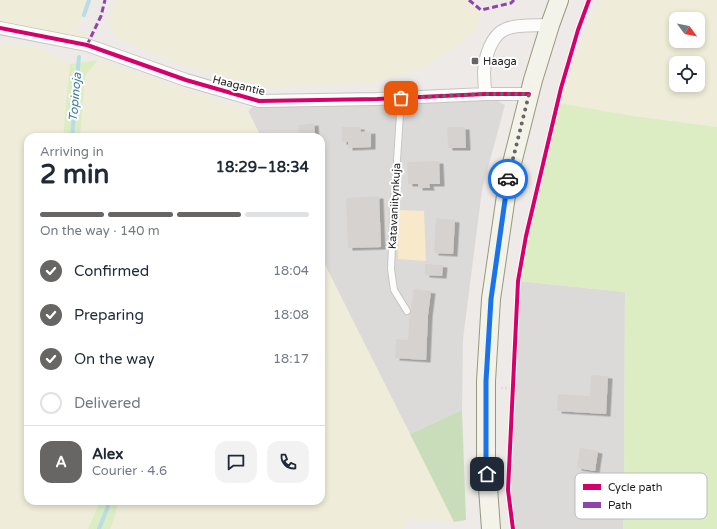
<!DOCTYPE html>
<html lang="en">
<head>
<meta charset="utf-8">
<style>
	body { margin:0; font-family:"Varela Round",sans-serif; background:#f2f2f3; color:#1f2937; height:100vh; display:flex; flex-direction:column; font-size:15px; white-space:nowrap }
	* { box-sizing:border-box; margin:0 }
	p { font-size:13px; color:#747a83 }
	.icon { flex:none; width:22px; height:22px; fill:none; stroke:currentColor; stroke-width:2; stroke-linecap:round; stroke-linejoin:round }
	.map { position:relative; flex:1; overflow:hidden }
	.details { position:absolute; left:24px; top:133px; width:301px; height:372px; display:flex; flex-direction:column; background:#fff; border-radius:12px; box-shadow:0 2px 6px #0003 }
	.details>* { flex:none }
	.needle { width:26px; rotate:122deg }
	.tools { position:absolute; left:669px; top:12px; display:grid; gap:8px }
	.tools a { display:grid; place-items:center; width:36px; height:36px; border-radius:8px; background:#fff; box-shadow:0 2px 6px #0003; font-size:20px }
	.pin { position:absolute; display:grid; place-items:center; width:34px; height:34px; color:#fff; margin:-17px; border-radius:8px; box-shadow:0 2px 6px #0006 }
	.courier { position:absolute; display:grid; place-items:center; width:40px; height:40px; margin:-20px; border:3px solid #1a73e8; border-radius:50%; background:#fff; color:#222; box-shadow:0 1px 5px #0007 }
	.overview em { font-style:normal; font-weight:800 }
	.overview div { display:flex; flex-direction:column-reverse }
	.overview { display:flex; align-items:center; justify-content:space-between; height:68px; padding:0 16px }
	h1 { font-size:26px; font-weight:800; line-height:30px }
	.bar { display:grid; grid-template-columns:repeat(4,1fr); gap:6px 4px; align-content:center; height:48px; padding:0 16px }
	.bar i { height:5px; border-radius:3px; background:#e0e1e3 }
	.bar .active { background:#676665 }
	.bar p { grid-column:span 4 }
	.line { display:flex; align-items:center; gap:10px; padding:0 16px; border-top:1px solid #e0e1e3 }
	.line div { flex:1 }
	.round { display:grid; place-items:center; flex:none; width:42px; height:42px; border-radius:12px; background:#f2f2f3 }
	ol { padding:0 16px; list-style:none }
	li { display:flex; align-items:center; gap:12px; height:44px }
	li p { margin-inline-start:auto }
	li .icon { padding:4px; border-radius:50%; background:#676665; color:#fff; stroke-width:4 }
	li:last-child { color:#747a83 }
	li i { width:22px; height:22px; border:2px solid #e0e1e3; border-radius:50% }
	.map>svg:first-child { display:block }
</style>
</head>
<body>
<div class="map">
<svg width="717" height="529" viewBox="0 0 717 529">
	<defs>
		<filter id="shadow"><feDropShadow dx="4.5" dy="2.5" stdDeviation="0" flood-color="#0004"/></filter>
	</defs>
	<rect width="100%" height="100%" fill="#edeae7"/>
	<path fill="#dcdad9" d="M485,94L505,105L482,190L463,339L462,410L410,434L321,257V137H261L248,111L259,101Z
		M518,281L625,292L624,512L623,529H513L508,490Z"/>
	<path fill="#efedd9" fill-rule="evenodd" d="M0,0H87L77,31L90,34L87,45L0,28Z
		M115,0H469L481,10L476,32L426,68L367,84L268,87L186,66L119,40L108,22Z
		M600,0H717V127L633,116L558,103L561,88ZM676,19H698V41H676ZM676,63H698V85H676Z
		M0,43L38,47L70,64L63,137H28V501H99L97,509L88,529H0Z
		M98,60L248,111L261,137H80L85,76Z
		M321,257L454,522L409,518L402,529H110L113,522L119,501H321Z"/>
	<path fill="#dcedc3" d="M98,60L85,76L80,137H63L70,64Z
		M558,103L633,116L717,127V529H623L624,512L625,292L518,281L526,236Z
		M99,501H119L113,522L110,529H88L97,509Z"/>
	<path fill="#c9ddba" d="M462,410L466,520L454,522L410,434Z"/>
	<path fill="#f7e9ca" d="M399,210L424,211L426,261L398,259Z"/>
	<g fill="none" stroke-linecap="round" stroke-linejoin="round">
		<path stroke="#b8dde4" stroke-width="4" d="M84,15L89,0
			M72,137L79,57
			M99,529L107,509L109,501"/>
	</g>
	<path fill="#d6d2d0" filter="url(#shadow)" d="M314,123L315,137H299L298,125Z
		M342,127H360L361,132L371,131V147L348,148V142H342Z
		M447,127H465L466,148H448Z
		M439,161L440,184H429L430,188H418V184H408L407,162Z
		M379,196L381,247L348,248L346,198Z
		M436,218L455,220L453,254L434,253Z
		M425,264L443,265L442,276L425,275Z
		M414,289L431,291L428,315L426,360L395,358L396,339L408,340L409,323Z
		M591,375L608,376L606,414L557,411L558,394L590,396Z
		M580,448L598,451L595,471L577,468Z"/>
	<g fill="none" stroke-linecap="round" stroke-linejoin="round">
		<g stroke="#c6c5c3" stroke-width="8">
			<path id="lane" d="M401,98L393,223L391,269L394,290L407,311"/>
		</g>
		<g stroke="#c6c5c3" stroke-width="14">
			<path id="street" d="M0,28L87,45L186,80L259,101L377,99L485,94H529
				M485,94C485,86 484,79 484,72C485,57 491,35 506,29C519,24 537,26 550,25"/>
		</g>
		<g stroke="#98977e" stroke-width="20">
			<path id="secondary" d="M491,529L486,460V381L491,299L509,175L533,80L550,25L559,0"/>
		</g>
		<path stroke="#ebd9d9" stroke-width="2.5" stroke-dasharray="2 2" stroke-linecap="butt" d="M501,388H513"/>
		<use href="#lane" stroke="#fcfcfb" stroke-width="6"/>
		<use href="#street" stroke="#fcfcfb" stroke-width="12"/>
		<use href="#secondary" stroke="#f4f3ea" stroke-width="18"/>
		<path stroke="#8e44ad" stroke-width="3" stroke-dasharray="6 3" stroke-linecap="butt" d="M469,0L481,10L511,3L514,0
			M87,45L101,16L105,0"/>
		<g stroke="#fff" stroke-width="6">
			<path id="cycleway" d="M0,28L87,45L186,80L259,101L377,99L485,94H529
				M513,529L508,490L518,281L526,236L561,88L578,30L589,0"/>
		</g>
		<use href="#cycleway" stroke="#d6006c" stroke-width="4"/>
	</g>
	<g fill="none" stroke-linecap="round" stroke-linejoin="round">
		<path stroke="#676665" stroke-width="4" stroke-dasharray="0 7.2" d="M401,98L485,94H529L508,179"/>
		<path stroke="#1a73e8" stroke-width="5" d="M487,474L486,460V381L491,299L508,179"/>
	</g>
	<rect fill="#676665" stroke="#fff" stroke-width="1.5" x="471" y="57" width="8" height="8" rx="2"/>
	<g text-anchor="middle" stroke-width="4" stroke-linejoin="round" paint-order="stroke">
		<g font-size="11" fill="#1f1f1f" stroke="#fff" text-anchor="start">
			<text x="483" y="65">Haaga</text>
		</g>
		<g font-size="11" fill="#1f1f1f" stroke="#fff">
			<text transform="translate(239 85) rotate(14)" y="4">Haagantie</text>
			<text transform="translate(394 206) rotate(-87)" y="4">Katavaniitynkuja</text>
		</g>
		<g font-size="12" font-style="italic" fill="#3d7aa6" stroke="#fff">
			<text transform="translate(75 97) rotate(-85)" y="4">Topinoja</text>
		</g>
	</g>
	<rect x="575" y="473" width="132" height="46" rx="6" fill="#fff" stroke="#bcbcbc" stroke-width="1"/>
	<rect x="583" y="484" width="18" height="6" fill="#d6006c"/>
	<rect x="583" y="502" width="18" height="6" fill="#8e44ad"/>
	<g font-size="11" fill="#1f1f1f">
		<text x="608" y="491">Cycle path</text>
		<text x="608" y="509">Path</text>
	</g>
</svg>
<div class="tools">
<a><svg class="needle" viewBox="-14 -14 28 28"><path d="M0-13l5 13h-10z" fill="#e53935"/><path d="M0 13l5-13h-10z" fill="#747a83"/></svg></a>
<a><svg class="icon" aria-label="locate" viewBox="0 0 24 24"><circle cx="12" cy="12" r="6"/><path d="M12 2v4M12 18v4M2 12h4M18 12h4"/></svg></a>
</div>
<div class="pin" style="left:401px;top:98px;background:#ea580c"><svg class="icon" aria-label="bag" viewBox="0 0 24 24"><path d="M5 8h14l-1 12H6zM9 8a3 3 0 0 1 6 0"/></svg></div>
<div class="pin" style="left:487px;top:474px;background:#1f2937"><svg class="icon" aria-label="home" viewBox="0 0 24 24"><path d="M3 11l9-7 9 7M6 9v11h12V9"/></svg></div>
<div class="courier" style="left:508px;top:179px"><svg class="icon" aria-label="car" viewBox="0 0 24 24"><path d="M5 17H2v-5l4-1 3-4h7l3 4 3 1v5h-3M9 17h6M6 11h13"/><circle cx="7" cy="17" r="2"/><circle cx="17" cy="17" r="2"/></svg></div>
<section class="details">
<div class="overview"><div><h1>2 min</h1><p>Arriving in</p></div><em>18:29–18:34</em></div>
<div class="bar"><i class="active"></i><i class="active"></i><i class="active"></i><i></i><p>On the way · 140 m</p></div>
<ol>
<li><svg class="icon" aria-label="check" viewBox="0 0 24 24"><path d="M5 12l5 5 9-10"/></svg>Confirmed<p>18:04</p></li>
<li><svg class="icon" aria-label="check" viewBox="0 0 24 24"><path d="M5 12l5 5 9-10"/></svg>Preparing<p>18:08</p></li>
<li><svg class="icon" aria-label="check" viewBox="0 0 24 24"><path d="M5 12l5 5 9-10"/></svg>On the way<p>18:17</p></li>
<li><i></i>Delivered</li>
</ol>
<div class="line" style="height:72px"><b class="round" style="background:#676665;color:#fff">A</b><div><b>Alex</b><p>Courier · 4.6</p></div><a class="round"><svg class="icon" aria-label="chat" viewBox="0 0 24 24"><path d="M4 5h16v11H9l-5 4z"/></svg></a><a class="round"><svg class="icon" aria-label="phone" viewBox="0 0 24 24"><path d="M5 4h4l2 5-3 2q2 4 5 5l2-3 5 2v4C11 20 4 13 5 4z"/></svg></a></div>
</section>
</div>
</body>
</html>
